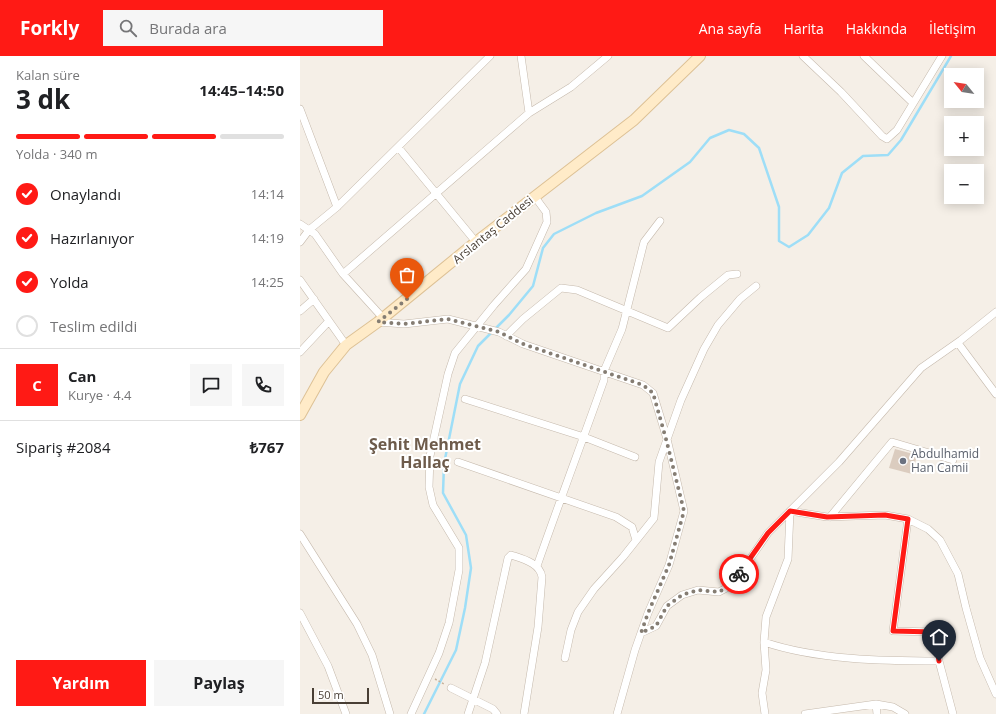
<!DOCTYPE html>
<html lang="tr">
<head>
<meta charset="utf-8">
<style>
	body { margin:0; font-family:"Open Sans",sans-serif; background:#f6f6f6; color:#202124; height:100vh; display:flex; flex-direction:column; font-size:15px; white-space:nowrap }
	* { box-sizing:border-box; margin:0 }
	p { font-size:13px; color:#757577 }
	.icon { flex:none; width:22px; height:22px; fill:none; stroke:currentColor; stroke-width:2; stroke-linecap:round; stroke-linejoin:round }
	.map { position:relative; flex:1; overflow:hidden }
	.panel { display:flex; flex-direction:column; background:#fff; width:300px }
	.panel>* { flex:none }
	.needle { width:26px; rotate:300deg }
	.controls { position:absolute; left:644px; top:12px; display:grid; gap:8px }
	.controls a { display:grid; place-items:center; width:40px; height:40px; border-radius:0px; background:#fff; box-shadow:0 2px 10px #0003; font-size:20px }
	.scale { position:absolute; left:12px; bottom:10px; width:57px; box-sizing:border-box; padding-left:4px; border:2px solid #493f35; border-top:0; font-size:11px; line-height:14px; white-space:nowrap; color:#493f35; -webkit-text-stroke:3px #fff; paint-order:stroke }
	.pin { position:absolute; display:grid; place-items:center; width:34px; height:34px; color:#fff; margin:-41px -17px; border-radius:50% 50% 50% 0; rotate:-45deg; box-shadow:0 0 4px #0007 }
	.pin .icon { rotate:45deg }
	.courier { position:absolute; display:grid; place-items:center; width:40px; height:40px; margin:-20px; border:3px solid #ff1a15; border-radius:50%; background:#fff; color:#222; box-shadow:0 1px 5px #0007 }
	.headline em { font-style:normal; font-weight:700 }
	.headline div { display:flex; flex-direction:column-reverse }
	.headline { display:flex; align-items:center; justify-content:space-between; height:68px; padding:0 16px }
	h1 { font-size:26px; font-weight:700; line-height:30px }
	.bar { display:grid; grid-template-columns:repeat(4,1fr); gap:6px 4px; align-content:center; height:48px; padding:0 16px }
	.bar i { height:5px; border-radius:3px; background:#e0e0e0 }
	.bar .active { background:#ff1a15 }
	.bar p { grid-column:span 4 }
	.line { display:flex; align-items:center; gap:10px; padding:0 16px; border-top:1px solid #e0e0e0 }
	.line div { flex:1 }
	.round { display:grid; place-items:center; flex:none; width:42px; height:42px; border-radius:0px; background:#f6f6f6 }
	ol { padding:0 16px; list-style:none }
	li { display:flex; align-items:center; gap:12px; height:44px }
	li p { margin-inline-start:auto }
	li .icon { padding:4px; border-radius:50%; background:#ff1a15; color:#fff; stroke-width:4 }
	li:last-child { color:#757577 }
	li i { width:22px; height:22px; border:2px solid #e0e0e0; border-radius:50% }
	.button { display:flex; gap:8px; margin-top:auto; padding:8px 16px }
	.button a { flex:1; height:46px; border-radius:0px; background:#ff1a15; color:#fff; font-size:16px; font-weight:700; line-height:46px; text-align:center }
	.button a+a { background:#f6f6f6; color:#202124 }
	header { display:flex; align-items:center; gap:24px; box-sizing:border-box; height:56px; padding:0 20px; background:#ff1a15; color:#fff }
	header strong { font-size:19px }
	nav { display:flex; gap:22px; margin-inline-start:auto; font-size:14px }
	.search { width:280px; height:36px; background:#f6f6f6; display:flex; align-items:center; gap:10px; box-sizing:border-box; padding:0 14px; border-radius:0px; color:#757577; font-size:15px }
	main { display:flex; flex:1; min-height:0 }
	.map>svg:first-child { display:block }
</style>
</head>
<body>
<header>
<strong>Forkly</strong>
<div class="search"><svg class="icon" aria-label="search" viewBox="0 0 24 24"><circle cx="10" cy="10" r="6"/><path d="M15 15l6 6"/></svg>Burada ara</div>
<nav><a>Ana sayfa</a><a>Harita</a><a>Hakkında</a><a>İletişim</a></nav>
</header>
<main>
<section class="panel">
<div class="headline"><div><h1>3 dk</h1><p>Kalan süre</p></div><em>14:45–14:50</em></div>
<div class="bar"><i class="active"></i><i class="active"></i><i class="active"></i><i></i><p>Yolda · 340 m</p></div>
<ol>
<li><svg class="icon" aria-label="check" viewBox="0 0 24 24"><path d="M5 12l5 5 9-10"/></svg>Onaylandı<p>14:14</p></li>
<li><svg class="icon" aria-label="check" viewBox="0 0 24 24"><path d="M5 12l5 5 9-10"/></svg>Hazırlanıyor<p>14:19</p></li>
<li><svg class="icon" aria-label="check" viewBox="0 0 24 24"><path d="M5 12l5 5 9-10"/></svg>Yolda<p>14:25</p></li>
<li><i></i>Teslim edildi</li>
</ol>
<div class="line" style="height:72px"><b class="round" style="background:#ff1a15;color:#fff">C</b><div><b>Can</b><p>Kurye · 4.4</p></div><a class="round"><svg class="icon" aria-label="chat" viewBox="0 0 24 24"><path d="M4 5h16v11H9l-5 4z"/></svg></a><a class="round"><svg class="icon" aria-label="phone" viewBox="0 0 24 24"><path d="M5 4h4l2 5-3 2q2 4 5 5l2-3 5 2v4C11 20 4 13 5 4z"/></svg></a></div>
<div class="line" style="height:52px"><div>Sipariş #2084</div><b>₺767</b></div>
<div class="button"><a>Yardım</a><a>Paylaş</a></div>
</section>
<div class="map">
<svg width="696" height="658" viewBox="0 0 696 658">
	<rect width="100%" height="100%" fill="#f5efe7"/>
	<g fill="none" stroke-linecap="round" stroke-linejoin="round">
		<path stroke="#9edef7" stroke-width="2.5" d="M124,658L156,594L165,552L171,512L166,479L143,437L144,408L160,328L178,290L209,259L233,230L243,192L254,178L296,157L342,140L390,106L410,82L429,74L444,78L459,92L479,151V185L489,191L508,179L529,152L542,117L563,100L588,99L601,84L651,0"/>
	</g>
	<path fill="#dbccbf" d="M595,393L617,399L612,418L589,412Z"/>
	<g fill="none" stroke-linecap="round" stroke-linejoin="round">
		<g stroke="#c5b9ac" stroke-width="8">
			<path id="minor" d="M221,0L229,57
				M503,0L541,36L582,80L587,83L597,74L642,0
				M564,0L613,47
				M0,53L37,151
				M98,91L176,186
				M0,168L15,178L43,218L83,262
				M0,186L9,174L37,151L190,0
				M43,218L229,57L271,31L308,0
				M0,224L46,289
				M0,255L14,243
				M78,266L104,268L148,263L199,276L223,288L343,329L353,337L367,383L384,455L369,509L348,557L335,594L317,658
				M206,280L223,263L261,232L277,234L368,272L401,241L428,219L437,218
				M658,287L696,338
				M0,296L29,265
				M165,343L284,381L335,401
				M158,406L316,461L332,471L336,484
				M530,461L592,386L653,404
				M608,463L593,575L634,576L639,605
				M0,478L57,568L72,599L90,658
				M237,510C259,447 282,386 304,324V315L322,273L344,186L360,165
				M0,557L28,610L46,658
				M341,577L356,570L367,550L382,539L398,534L419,536L432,529L468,477L539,406L621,312L661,284L696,256
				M464,586C517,604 584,605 639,605L653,658
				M265,602L271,574L278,556L294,533L323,501L354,462L359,406L381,344L404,293L418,269L440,243L456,230
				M151,632L193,653L197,658
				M576,648L577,658
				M111,658L139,597L149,567L159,514V492L133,449L129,431L130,400L148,318L155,297L194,249L226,213L247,166L246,156L235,141
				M168,658L185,607L208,502L211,499C223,503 240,507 242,521L238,571L224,658
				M465,658L462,637L466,614L464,586L466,561L488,503L490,455L527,461L585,459L608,463L628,473L640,484L658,518L666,552L680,602L696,638
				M505,658L576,648L593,651L605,658"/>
		</g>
		<g stroke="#ddc195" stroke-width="12">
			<path id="secondary" d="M0,359L24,316L46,289L78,266L176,186L334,64L400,0"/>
		</g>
		<path stroke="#c5b099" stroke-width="1.5" stroke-dasharray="2 2" stroke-linecap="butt" d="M135,623L144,628"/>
		<use href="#minor" stroke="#fff" stroke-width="7"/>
		<use href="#secondary" stroke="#ffebc8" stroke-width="10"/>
	</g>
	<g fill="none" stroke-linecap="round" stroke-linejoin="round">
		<path stroke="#857d73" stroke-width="4" stroke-dasharray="0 7.2" d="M107,243L78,266L104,268L148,263L199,276L223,288L343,329L353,337L366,383L384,455L369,509L348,557L341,577L356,570L367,550L382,539L398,534L419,536L432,528L439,518"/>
		<path stroke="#ff1a15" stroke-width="5" d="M439,518L468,477L490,455L527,461L585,459L608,463L593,575L634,576L639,605"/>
	</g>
	<circle fill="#6b7280" stroke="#fff" stroke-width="1.5" cx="603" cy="405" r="4"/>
	<g text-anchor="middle" stroke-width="4" stroke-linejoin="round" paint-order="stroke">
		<g font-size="12" fill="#493f35" stroke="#fff">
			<text transform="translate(193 174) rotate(-39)" y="4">Arslantaş Caddesi</text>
		</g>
		<g font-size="12" fill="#5b616d" stroke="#fff" text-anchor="start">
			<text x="611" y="402">Abdulhamid<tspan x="611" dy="14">Han Camii</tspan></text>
		</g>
		<g font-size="16" font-weight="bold" fill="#6d5b4b" stroke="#fff">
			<text x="125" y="394">Şehit Mehmet<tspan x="125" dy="18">Hallaç</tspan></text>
		</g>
	</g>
</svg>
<div class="controls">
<a><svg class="needle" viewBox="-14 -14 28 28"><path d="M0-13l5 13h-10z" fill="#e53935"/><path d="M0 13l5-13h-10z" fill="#757577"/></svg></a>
<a>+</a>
<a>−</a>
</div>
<div class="scale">50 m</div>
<div class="pin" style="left:107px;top:243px;background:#ea580c"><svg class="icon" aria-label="bag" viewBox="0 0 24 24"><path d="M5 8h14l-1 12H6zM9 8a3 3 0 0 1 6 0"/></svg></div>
<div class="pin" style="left:639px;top:605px;background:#1f2937"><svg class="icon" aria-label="home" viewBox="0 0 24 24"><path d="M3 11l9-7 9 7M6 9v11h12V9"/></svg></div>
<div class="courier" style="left:439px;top:518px"><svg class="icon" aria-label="bike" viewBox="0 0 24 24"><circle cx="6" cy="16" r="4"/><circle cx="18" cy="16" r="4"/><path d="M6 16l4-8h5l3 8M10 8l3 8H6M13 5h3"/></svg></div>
</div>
</main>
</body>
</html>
